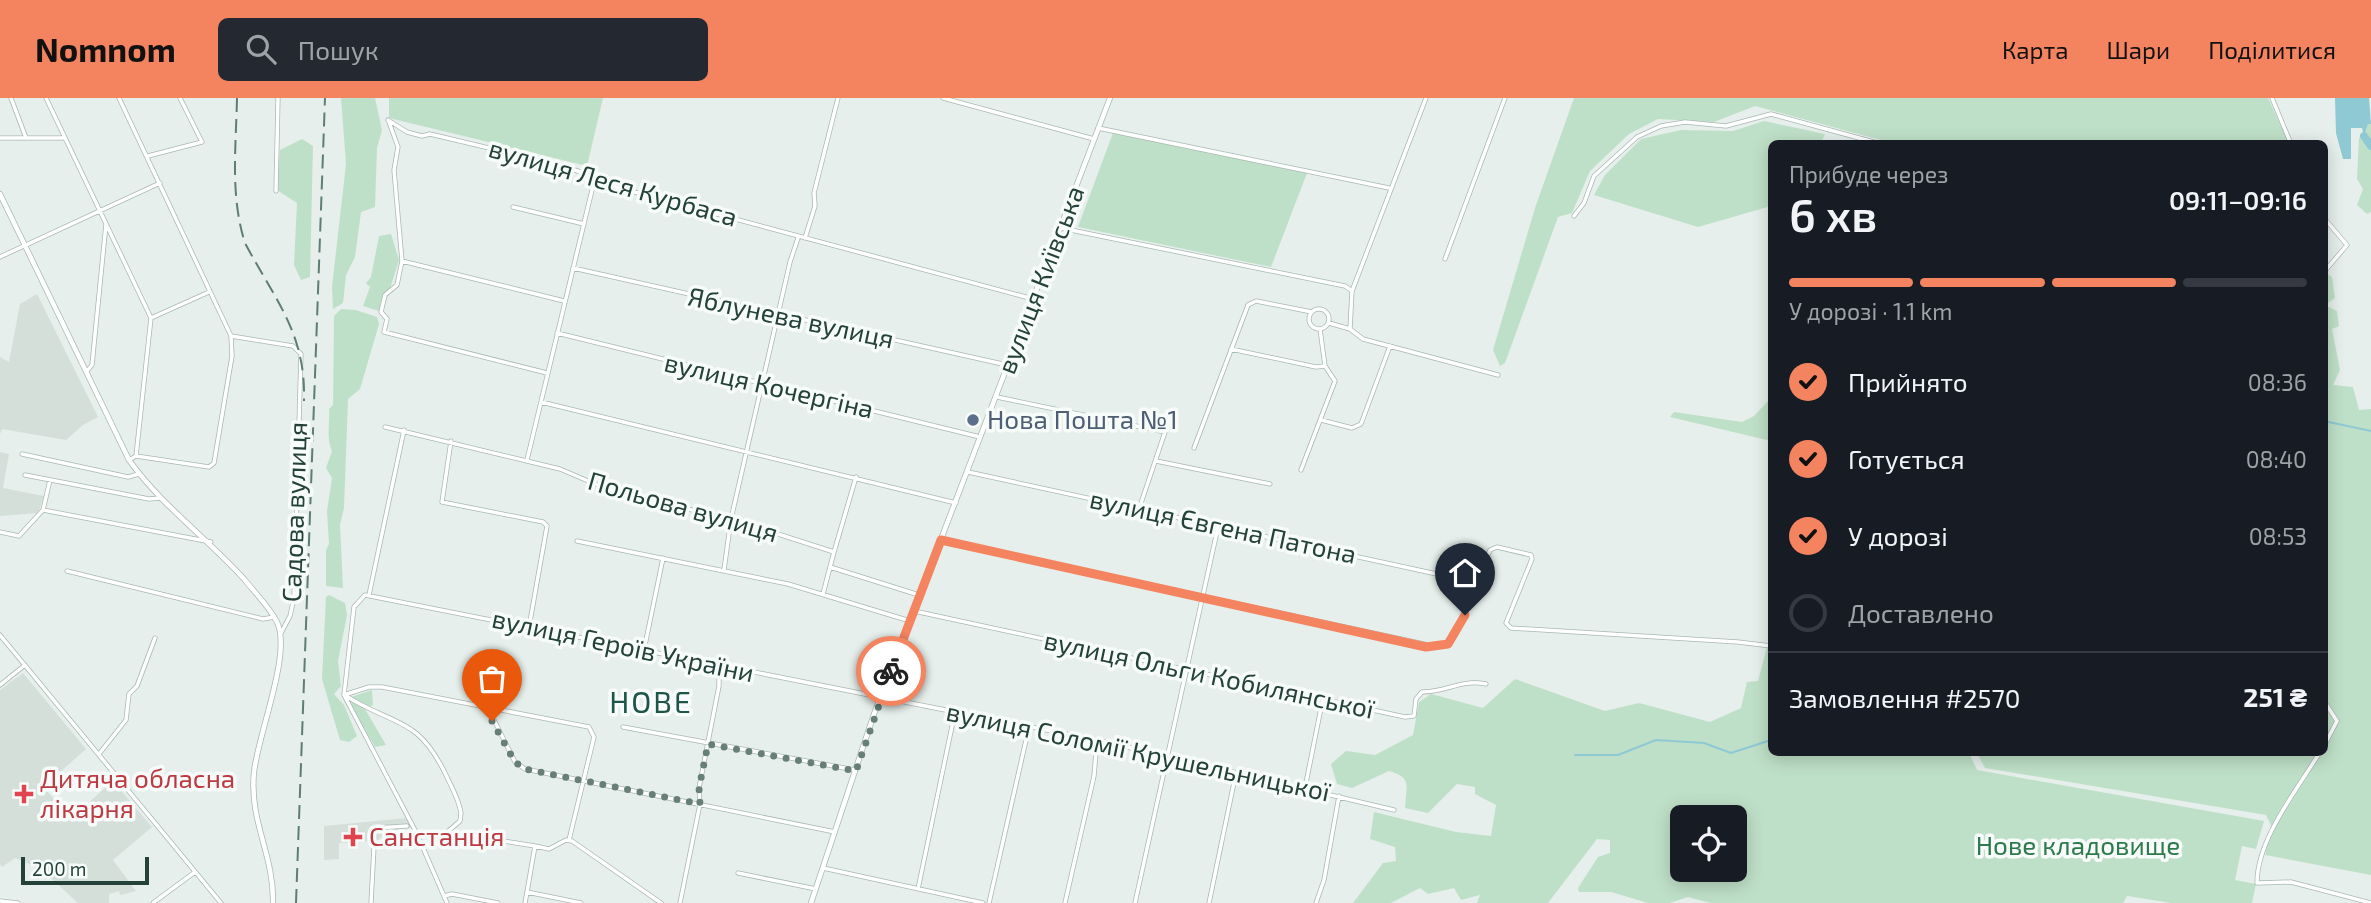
<!DOCTYPE html>
<html lang="uk">
<head>
<meta charset="utf-8">
<style>
	body { margin:0; font-family:"Exo 2",sans-serif; background:#242831; color:#f1f3f6; height:100vh; display:flex; flex-direction:column; font-size:26px; white-space:nowrap }
	* { box-sizing:border-box; margin:0 }
	p { font-size:23px; color:#9ea1a6 }
	.icon { flex:none; width:38px; height:38px; fill:none; stroke:currentColor; stroke-width:2; stroke-linecap:round; stroke-linejoin:round }
	.map { position:relative; flex:1; overflow:hidden }
	.panel { position:absolute; left:1768px; top:42px; width:560px; height:616px; display:flex; flex-direction:column; background:#171b24; border-radius:10px; box-shadow:0 4px 18px #0003 }
	.panel>* { flex:none }
	.buttons { position:absolute; left:1670px; top:707px; display:grid; gap:14px }
	.buttons a { display:grid; place-items:center; width:77px; height:77px; border-radius:10px; background:#171b24; box-shadow:0 4px 18px #0003; font-size:35px }
	.scale { position:absolute; left:21px; bottom:18px; width:128px; box-sizing:border-box; padding-left:7px; border:4px solid #24423a; border-top:0; font-size:19px; line-height:24px; white-space:nowrap; color:#24423a; -webkit-text-stroke:5px #f7fbf9; paint-order:stroke }
	.pin { position:absolute; display:grid; place-items:center; width:60px; height:60px; color:#fff; margin:-72px -30px; border-radius:50% 50% 50% 0; rotate:-45deg; box-shadow:0 0 7px #0007 }
	.pin .icon { rotate:45deg }
	.courier { position:absolute; display:grid; place-items:center; width:70px; height:70px; margin:-35px; border:5px solid #f4845f; border-radius:50%; background:#fff; color:#222; box-shadow:0 2px 9px #0007 }
	.summary em { font-style:normal; font-weight:600 }
	.summary div { display:flex; flex-direction:column-reverse }
	.summary { display:flex; align-items:center; justify-content:space-between; height:119px; padding:0 21px }
	h1 { font-size:46px; font-weight:600; line-height:52px }
	.bar { display:grid; grid-template-columns:repeat(4,1fr); gap:10px 7px; align-content:center; height:84px; padding:0 21px }
	.bar i { height:9px; border-radius:5px; background:#363941 }
	.bar .current { background:#f4845f }
	.bar p { grid-column:span 4 }
	.line { display:flex; align-items:center; gap:18px; padding:0 21px; border-top:2px solid #363941 }
	.line div { flex:1 }
	ol { padding:0 21px; list-style:none }
	li { display:flex; align-items:center; gap:21px; height:77px }
	li p { margin-inline-start:auto }
	li .icon { padding:7px; border-radius:50%; background:#f4845f; color:#111; stroke-width:4 }
	li:last-child { color:#9ea1a6 }
	li i { width:38px; height:38px; border:4px solid #363941; border-radius:50% }
	header { display:flex; align-items:center; gap:42px; box-sizing:border-box; height:98px; padding:0 35px; background:#f4845f; color:#111 }
	header strong { font-size:33px }
	nav { display:flex; gap:38px; margin-inline-start:auto; font-size:24px }
	.search { width:490px; height:63px; background:#242831; display:flex; align-items:center; gap:18px; box-sizing:border-box; padding:0 24px; border-radius:10px; color:#9ea1a6; font-size:26px }
	.map>svg:first-child { display:block }
</style>
</head>
<body>
<header>
<strong>Nomnom</strong>
<div class="search"><svg class="icon" aria-label="search" viewBox="0 0 24 24"><circle cx="10" cy="10" r="6"/><path d="M15 15l6 6"/></svg>Пошук</div>
<nav><a>Карта</a><a>Шари</a><a>Поділитися</a></nav>
</header>
<div class="map">
<svg width="2371" height="805" viewBox="0 0 2371 805">
	<rect width="100%" height="100%" fill="#e6efeb"/>
	<path fill="#d4dfda" d="M37,196L98,319L83,327L66,342L2,331L0,336V259L9,264L20,206Z
		M0,354L9,356L3,390L44,398L38,415L0,418Z
		M23,575L86,651L43,689L71,720L113,683L152,729L113,762L136,793L120,797L119,793L109,796V805H78L41,771L15,760L2,769L0,766V592Z
		M407,720L412,729L385,734L378,743L339,745V761L324,762V728Z"/>
	<path fill="#bfe0c8" fill-rule="evenodd" d="M341,0H375L382,32L377,50L375,109L361,114L355,159L346,177L343,205L333,211L332,189L346,66Z
		M389,0H603L587,68L389,20Z
		M1574,0H2268L2289,45H1892L1755,8L1714,24L1658,21L1629,36L1590,73L1572,115L1558,119L1505,265L1500,268L1493,252L1535,110Z
		M1764,23L1825,36L1821,45L1771,46V108L1698,129L1594,97L1605,77L1641,41L1681,32L1733,33Z
		M2368,26H2371V114L2367,116L2357,107L2363,91L2357,81L2359,40L2364,38Z
		M1113,35L1307,75L1271,169L1078,129Z
		M302,41L313,48L310,179L301,182L294,167L297,105L277,92L280,52Z
		M391,136L399,162L384,210L379,213L363,208L370,189L366,185L371,179L379,138Z
		M2326,175L2332,179L2335,200L2325,207L2337,213L2339,228L2332,231L2340,272L2333,287L2353,289L2359,312L2371,311V777L2265,757L2271,727L2266,717L1985,670L1977,655L2324,654V176Z
		M341,211L356,212L377,219L379,226L360,291L348,301L344,410L340,427L343,490L326,488V452L329,446L327,413L332,380L326,370L332,353C326,340 330,326 329,311L333,307L334,218Z
		M1771,300V343L1670,319L1674,314L1742,324L1754,318Z
		M329,497L345,505L347,517L338,563L341,588L334,596L344,607L357,638L349,644L340,642L322,581L326,499Z
		M1771,534V654L1969,655L1977,672L2264,723L2256,751L2242,748L2235,782L2256,786L2252,805H2172L2127,798L2123,805H1710L1688,799L1670,805H1648L1611,794H1579L1578,790L1598,759L1610,755V742L1597,741L1548,805H1477L1480,797L1461,802L1454,790L1428,796L1420,790L1391,805H1353L1383,765L1396,763L1395,749L1370,741L1374,714L1456,734L1491,738L1496,707L1475,696V689L1457,686L1428,715L1405,710C1406,688 1413,680 1389,673L1352,690L1337,686L1331,666L1346,653L1375,657L1413,637L1419,604L1431,596L1483,610L1515,581L1605,613L1639,605L1710,624L1741,610L1747,584L1758,583ZM1682,719H1734V772H1682Z
		M372,592L373,607L365,611L386,647L375,649L352,609L351,599Z"/>
	<path fill="#8ec9d4" d="M2335,0H2369L2371,26H2368L2364,38L2362,30H2351V61H2343L2336,35Z"/>
	<g fill="none" stroke-linecap="round" stroke-linejoin="round">
		<path stroke="#8ec9d4" stroke-width="2" d="M2324,323L2371,333
			M1575,657H1618L1656,642L1704,645L1731,655L1771,642"/>
		<path stroke="#8ec9d4" stroke-width="8" d="M2364,38L2371,48"/>
		<g stroke="#a8b8b2" stroke-width="5">
			<path id="minor" d="M11,0L26,40
				M46,0L151,220L136,358
				M119,0L231,238L232,258L214,365L209,369L136,358L129,362
				M943,0L1094,41
				M2272,0L2291,46
				M388,22L407,34L422,38L430,36L544,63C565,71 583,71 601,85L1033,201
				M389,24L398,49L394,72L402,163L397,187L385,197L381,214L387,221L384,234L547,275
				M1098,30L1389,90
				M0,40H64
				M148,58L202,44L180,0
				M276,93L278,0
				M513,109L584,126
				M1574,118L1584,105L1594,78L1637,39L1661,28L1685,24L1726,28L1771,16L1881,46
				M2324,120L2347,147L2324,174
				M1061,130L1345,188L1352,193L1350,231
				M805,140L815,108L814,95L838,0
				M0,159L160,85
				M1445,161L1505,0
				M402,163L564,203
				M573,170L1007,267
				M1352,193L1426,0
				M1309 221a10 10 0 1 1 20 0a10 10 0 1 1-20 0Z
				M151,220L209,194
				M1329,225L1350,231L1363,241L1498,277
				M557,235L980,339
				M231,238L293,248L301,256L294,500L290,518L281,535
				M1231,251L1316,269L1325,268
				M87,273L92,267L106,126
				M997,299L1165,334L1139,411
				M541,304L956,405
				M1321,322L1352,330L1361,326L1390,248
				M385,329L560,371L614,394L731,421L834,454L830,469L919,497
				M451,343L442,404L543,424L547,428L529,529
				M1194,350L1248,207L1256,203L1312,214
				M22,356L128,379L139,376
				M527,362L592,92L601,85
				M1156,363L1270,386
				M1301,372L1335,283L1325,268L1320,231
				M968,374L1478,485
				M25,377L149,401L160,400
				M43,412L211,444
				M0,434L19,438L43,412L50,382
				M941,442L1438,549L1448,546L1454,539L1490,452L1497,449L1531,457L1532,461L1506,525L1511,530L1738,544L1771,548
				M577,443L788,486L910,523
				M834,454L856,379
				M724,472L731,421L790,164L798,140
				M67,473L263,521L274,519
				M823,496L830,469
				M369,497L404,332
				M914,513L1405,619L1414,618L1416,601L1422,594C1448,594 1460,581 1486,586
				M0,537L221,805
				M644,552L663,460
				M0,587L25,567
				M344,597L369,589H382L589,629L594,639L569,742
				M346,598C394,628 417,618 445,675C451,688 459,701 461,715L460,723L445,736
				M2324,603L2337,623L2324,648
				M488,610L515,664L525,671L835,734
				M623,629L855,672
				M2320,654C2297,692 2257,741 2257,785L2291,784L2371,805
				M99,656L126,622L129,596L137,588L155,540
				M1305,690L1323,600
				M417,736L465,737L535,748
				M823,770L983,805
				M738,775L816,791
				M918,791L955,614
				M444,798L452,796L498,805
				M0,803L18,805
				M153,805L195,774
				M371,805L375,730L407,728
				M447,805L417,736L344,597L354,509L365,497L1097,642L1394,712
				M525,805L527,794
				M581,805L527,794L535,748L549,751L566,742L572,743L661,805
				M680,805L700,706L699,690L719,588V567
				M989,805L1029,629
				M1065,805L1094,678L1097,642
				M1135,805L1218,429
				M1209,805L1236,675
				M1316,805L1324,782L1339,698"/>
		</g>
		<g stroke="#a8b8b2" stroke-width="6">
			<path id="tertiary" d="M0,96L129,362C161,407 207,440 244,481C255,495 269,508 277,524C292,555 258,636 254,674C249,724 274,756 273,805
				M811,805L874,616L1110,0"/>
		</g>
		<use href="#minor" stroke="#fff" stroke-width="3.5"/>
		<use href="#tertiary" stroke="#fff" stroke-width="4.5"/>
		<path stroke="#5f7d75" stroke-width="2" stroke-dasharray="14 7" stroke-linecap="butt" d="M237,0C236,49 230,98 245,145C275,202 306,235 304,303
			M296,805L325,0"/>
	</g>
	<g fill="none" stroke-linecap="round" stroke-linejoin="round">
		<path stroke="#687f78" stroke-width="7" stroke-dasharray="0 12.6" d="M492,623L515,664L525,671L700,706L699,690L708,646L856,673L891,573"/>
		<path stroke="#f4845f" stroke-width="9" d="M891,573L941,442L1426,549L1448,546L1465,517"/>
	</g>
	<circle fill="#5c6f8a" stroke="#f7fbf9" stroke-width="2.5" cx="973" cy="322" r="7"/>
	<g fill="#e0444e" stroke="#f7fbf9" stroke-width="2.5">
		<path d="M20.5 685.5h7v7h7v7h-7v7h-7v-7h-7v-7h7z"/>
		<path d="M349.5 728.5h7v7h7v7h-7v7h-7v-7h-7v-7h7z"/>
	</g>
	<g text-anchor="middle" stroke-width="7" stroke-linejoin="round" paint-order="stroke">
		<g font-size="26" fill="#24423a" stroke="#f7fbf9">
			<text transform="translate(613 85) rotate(16)" y="9">вулиця Леся Курбаса</text>
			<text transform="translate(1041 182) rotate(-69)" y="9">вулиця Київська</text>
			<text transform="translate(791 220) rotate(12)" y="9">Яблунева вулиця</text>
			<text transform="translate(769 288) rotate(13)" y="9">вулиця Кочергіна</text>
			<text transform="translate(683 409) rotate(16)" y="9">Польова вулиця</text>
			<text transform="translate(295 414) rotate(-88)" y="9">Садова вулиця</text>
			<text transform="translate(1223 429) rotate(12)" y="9">вулиця Євгена Патона</text>
			<text transform="translate(623 548) rotate(12)" y="9">вулиця Героїв України</text>
			<text transform="translate(1209 577) rotate(12)" y="9">вулиця Ольги Кобилянської</text>
			<text transform="translate(1138 654) rotate(12)" y="9">вулиця Соломії Крушельницької</text>
		</g>
		<g font-size="26" fill="#4e5e75" stroke="#f7fbf9" text-anchor="start">
			<text x="987" y="331">Нова Пошта №1</text>
		</g>
		<g font-size="26" fill="#be3a42" stroke="#f7fbf9" text-anchor="start">
			<text x="40" y="690">Дитяча обласна<tspan x="40" dy="30">лікарня</tspan></text>
			<text x="369" y="748">Санстанція</text>
		</g>
		<g font-size="26" fill="#2d7a4b" stroke="#f7fbf9">
			<text x="2078" y="757">Нове кладовище</text>
		</g>
		<g font-size="30" letter-spacing="2" fill="#1f5548" stroke="#f7fbf9">
			<text x="651" y="615">НОВЕ</text>
		</g>
	</g>
</svg>
<div class="buttons">
<a><svg class="icon" aria-label="locate" viewBox="0 0 24 24"><circle cx="12" cy="12" r="6"/><path d="M12 2v4M12 18v4M2 12h4M18 12h4"/></svg></a>
</div>
<div class="scale">200 m</div>
<div class="pin" style="left:492px;top:623px;background:#ea580c"><svg class="icon" aria-label="bag" viewBox="0 0 24 24"><path d="M5 8h14l-1 12H6zM9 8a3 3 0 0 1 6 0"/></svg></div>
<div class="pin" style="left:1465px;top:517px;background:#1f2937"><svg class="icon" aria-label="home" viewBox="0 0 24 24"><path d="M3 11l9-7 9 7M6 9v11h12V9"/></svg></div>
<div class="courier" style="left:891px;top:573px"><svg class="icon" aria-label="bike" viewBox="0 0 24 24"><circle cx="6" cy="16" r="4"/><circle cx="18" cy="16" r="4"/><path d="M6 16l4-8h5l3 8M10 8l3 8H6M13 5h3"/></svg></div>
<section class="panel">
<div class="summary"><div><h1>6 хв</h1><p>Прибуде через</p></div><em>09:11–09:16</em></div>
<div class="bar"><i class="current"></i><i class="current"></i><i class="current"></i><i></i><p>У дорозі · 1.1 km</p></div>
<ol>
<li><svg class="icon" aria-label="check" viewBox="0 0 24 24"><path d="M5 12l5 5 9-10"/></svg>Прийнято<p>08:36</p></li>
<li><svg class="icon" aria-label="check" viewBox="0 0 24 24"><path d="M5 12l5 5 9-10"/></svg>Готується<p>08:40</p></li>
<li><svg class="icon" aria-label="check" viewBox="0 0 24 24"><path d="M5 12l5 5 9-10"/></svg>У дорозі<p>08:53</p></li>
<li><i></i>Доставлено</li>
</ol>
<div class="line" style="height:91px"><div>Замовлення #2570</div><b>251 ₴</b></div>
</section>
</div>
</body>
</html>
